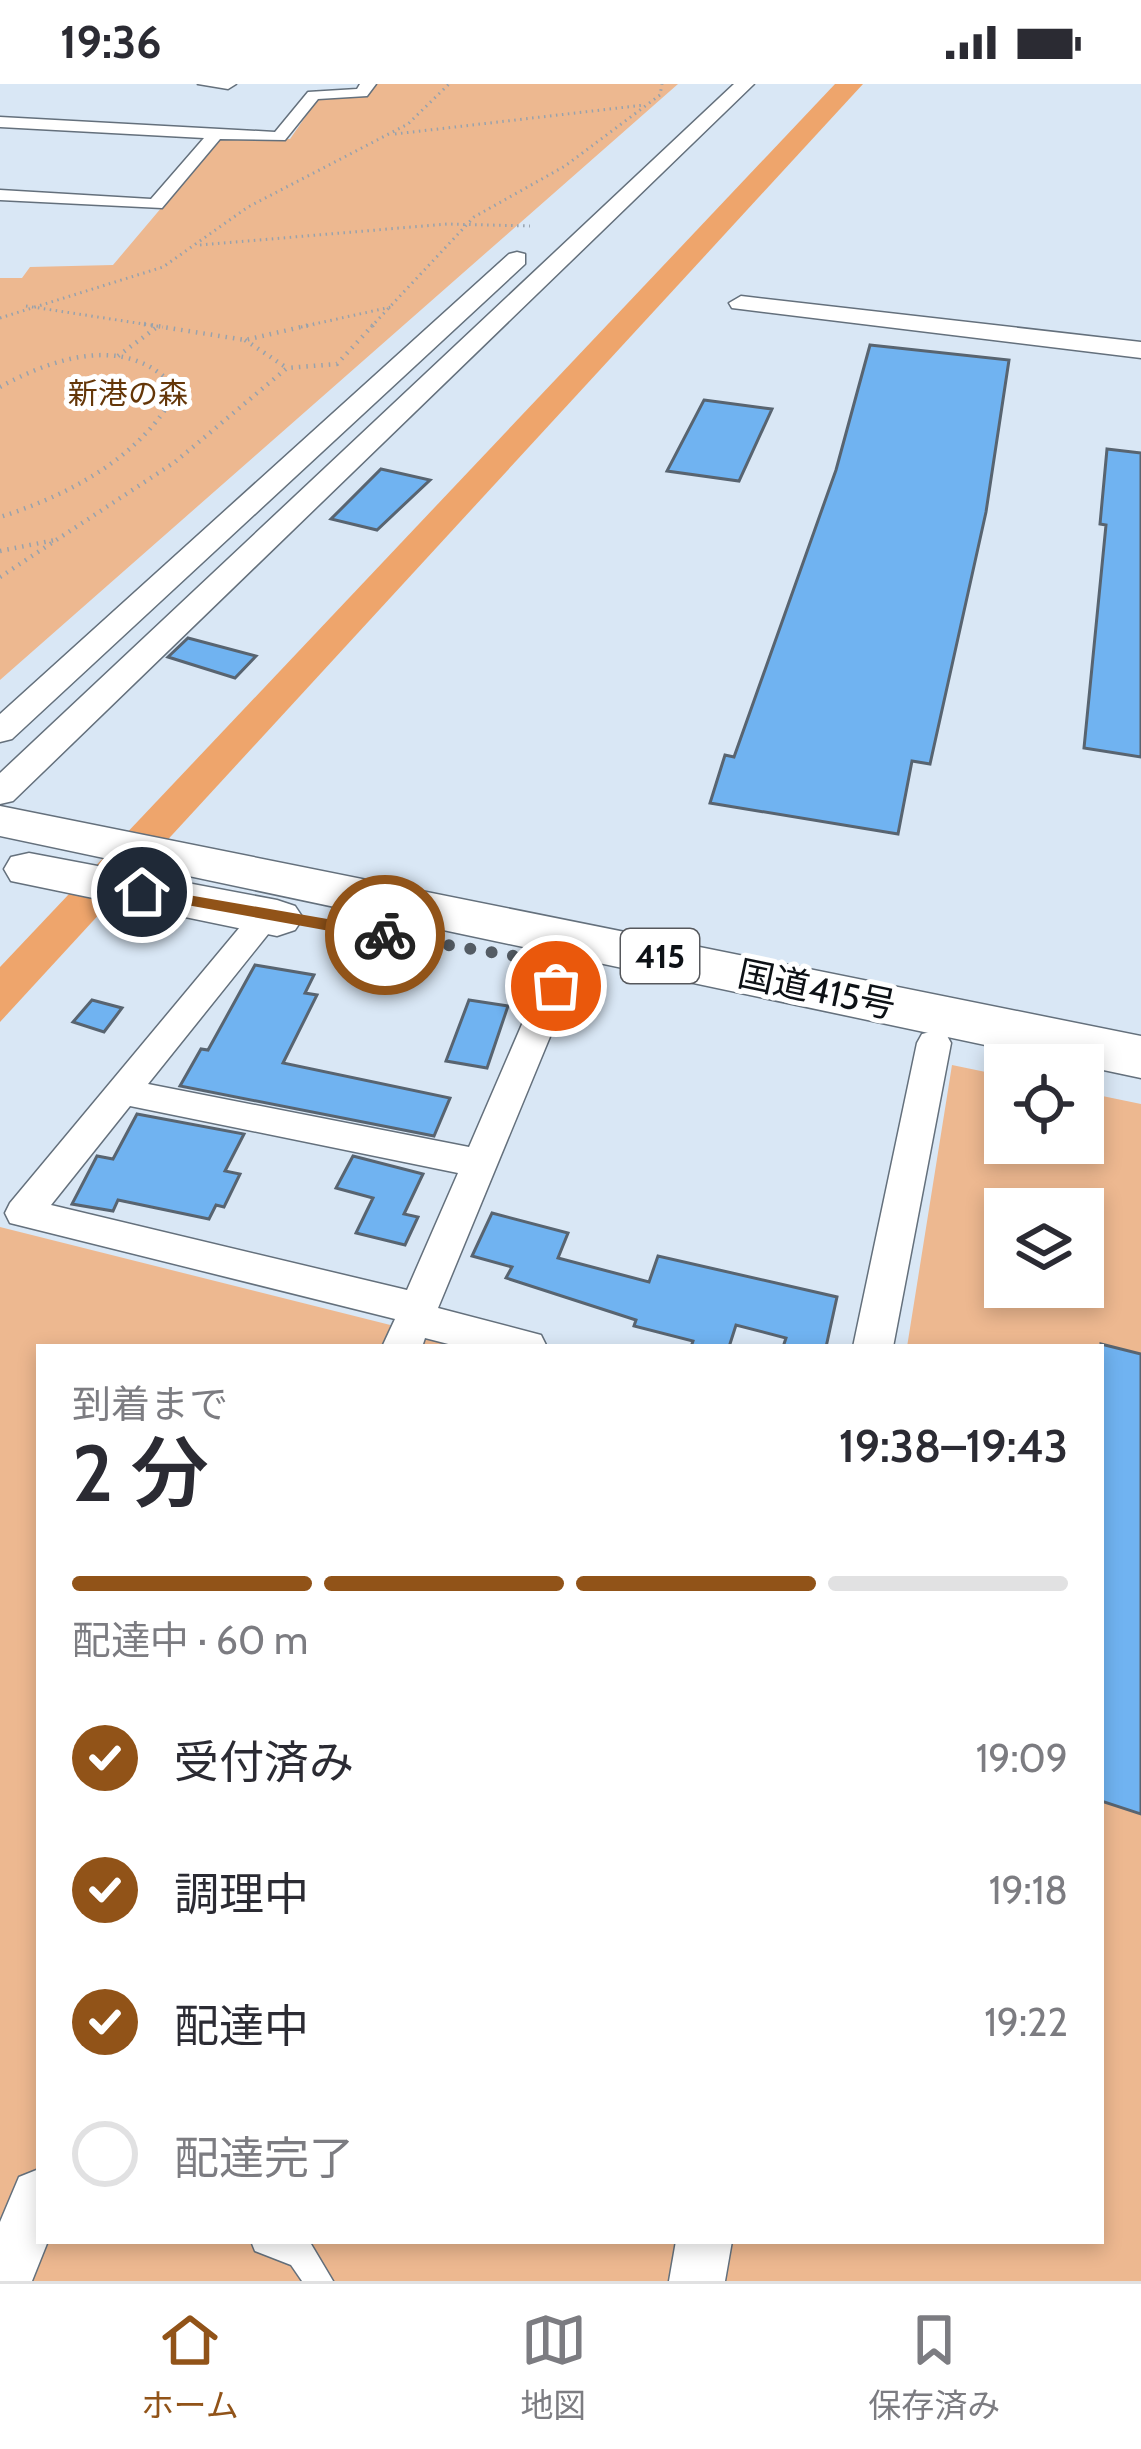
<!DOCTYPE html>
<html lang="ja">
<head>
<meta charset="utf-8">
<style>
	body { margin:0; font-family:Cabin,"Noto Sans JP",sans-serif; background:#f7f7f7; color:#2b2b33; height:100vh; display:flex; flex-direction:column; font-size:45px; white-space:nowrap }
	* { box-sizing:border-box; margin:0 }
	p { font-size:39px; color:#7c7c81 }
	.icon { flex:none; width:66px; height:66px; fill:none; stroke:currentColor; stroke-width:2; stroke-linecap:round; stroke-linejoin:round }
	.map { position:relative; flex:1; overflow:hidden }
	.panel { position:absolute; left:36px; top:1260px; width:1068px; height:900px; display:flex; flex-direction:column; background:#fff; border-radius:0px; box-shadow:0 6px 18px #0003 }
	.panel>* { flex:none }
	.controls { position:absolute; left:984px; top:960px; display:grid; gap:24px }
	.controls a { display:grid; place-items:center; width:120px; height:120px; border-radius:0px; background:#fff; box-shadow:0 6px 18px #0003; font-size:60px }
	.pin { position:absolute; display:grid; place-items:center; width:102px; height:102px; color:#fff; margin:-51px; border:6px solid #fff; border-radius:50%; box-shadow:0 3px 12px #0007 }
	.courier { position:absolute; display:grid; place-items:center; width:120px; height:120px; margin:-60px; border:9px solid #915318; border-radius:50%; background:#fff; color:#222; box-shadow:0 3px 15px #0007 }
	.overview em { font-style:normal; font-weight:600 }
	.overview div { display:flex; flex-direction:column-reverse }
	.overview { display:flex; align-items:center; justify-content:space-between; height:204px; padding:0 36px }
	h1 { font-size:78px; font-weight:600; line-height:90px }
	.bar { display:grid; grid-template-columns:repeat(4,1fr); gap:18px 12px; align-content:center; height:144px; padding:0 36px }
	.bar i { height:15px; border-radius:9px; background:#e1e1e2 }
	.bar .current { background:#915318 }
	.bar p { grid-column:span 4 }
	ol { padding:0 36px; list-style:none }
	li { display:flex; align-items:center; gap:36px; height:132px }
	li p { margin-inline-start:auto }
	li .icon { padding:12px; border-radius:50%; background:#915318; color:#fff; stroke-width:4 }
	li:last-child { color:#7c7c81 }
	li i { width:66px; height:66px; border:6px solid #e1e1e2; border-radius:50% }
	.status { display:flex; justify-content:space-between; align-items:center; height:84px; padding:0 60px; background:#fff; direction:ltr }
	.status svg { height:33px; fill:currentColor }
	.menu { display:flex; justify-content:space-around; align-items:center; height:168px; border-top:3px solid #e1e1e2; background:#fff; font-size:33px; color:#7c7c81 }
	.menu a { display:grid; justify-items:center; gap:6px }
	.menu .current { color:#915318 }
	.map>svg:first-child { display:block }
</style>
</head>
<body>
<div class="status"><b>19:36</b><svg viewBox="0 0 49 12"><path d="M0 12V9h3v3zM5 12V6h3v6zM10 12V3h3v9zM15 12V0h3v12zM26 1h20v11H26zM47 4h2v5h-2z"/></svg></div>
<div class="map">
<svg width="1141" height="2197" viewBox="0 0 1141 2197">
	<rect width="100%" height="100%" fill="#d9e7f5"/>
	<path fill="#edb890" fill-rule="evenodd" d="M376,0H678L0,596V194H22L30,183L113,181L222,52L290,55L319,13L368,11Z
		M952,981L1005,992V1059H1083V1008L1141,1020V2197H0V1143L478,1263H39V2157H1101V1263H907ZM1005,1125H1083V1203H1005Z"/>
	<path fill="#eea56c" d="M835,0H863L0,938V883Z"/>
	<path fill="#70b3f1" stroke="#586470" stroke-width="3" d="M870,261L1009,276L986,428L930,680L912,677L898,750L710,719L725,671L734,673L836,386Z
		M704,316L772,325L739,397L667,387Z
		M1107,365L1141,369V673L1084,664L1106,441L1100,440Z
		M381,385L430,396L377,446L331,435Z
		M188,554L256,572L235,594L168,573Z
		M255,881L314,891L305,909L317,911L283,979L450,1014L434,1052L180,1002L201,965L208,966Z
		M92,916L122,924L104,948L73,938Z
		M469,916L508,922L487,984L446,977Z
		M137,1030L244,1050L225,1087L240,1090L224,1123L216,1121L209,1135L118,1116L113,1127L72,1120L97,1072L113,1075Z
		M353,1072L423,1090L404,1130L418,1133L405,1161L356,1149L373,1114L336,1104Z
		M492,1129L568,1149L558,1174L649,1198L658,1172L837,1213L826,1263H783L786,1254L736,1241L729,1263H691L693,1257L634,1242L636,1236L506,1194L512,1183L472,1172Z
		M1101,1260L1141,1270V1730L1101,1717Z"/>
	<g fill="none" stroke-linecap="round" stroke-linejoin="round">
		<g stroke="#64707c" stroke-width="3">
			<path id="service" d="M251,2157H304L311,2160L333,2197H302L291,2181L255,2167Z"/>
		</g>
		<g stroke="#64707c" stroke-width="3">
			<path id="minor" d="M198,0H236L228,5Z
				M360,0H376L367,12L318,15L285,56L220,55L162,124L0,116V106L151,115L204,54L0,43V33L275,48L308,8L357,5Z
				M266,822L281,832L277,839L148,1000L469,1063L548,880L553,872H575L580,880L438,1224L541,1251L547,1263H460L425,1254L422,1263H382L395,1235L10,1139L5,1129L10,1119L255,825ZM130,1022L458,1089L407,1206L51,1121Z
				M934,947L946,950L951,959L893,1263H853L917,959L922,950Z
				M39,2085V2157H48L32,2197H0V2138L19,2093Z
				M676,2157H732L725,2197H669Z"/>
		</g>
		<g stroke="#64707c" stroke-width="3">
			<path id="tertiary" d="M734,0H754L13,717L0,720V689Z
				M517,168L525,170V180L12,655L0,658V630L509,170Z
				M741,212L1141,258V274L732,224L729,219Z"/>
		</g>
		<g stroke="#64707c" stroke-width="3">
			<path id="trunk" d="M0,722L1141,952V994L0,752Z
				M29,769L277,816L295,822L303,834L295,846L277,852L11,797L4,785L11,773Z"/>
		</g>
		<path stroke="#97a2ad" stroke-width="3" stroke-dasharray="1.5 4.5" stroke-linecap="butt" d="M395,50L644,21
			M200,161L447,140L530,142
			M26,222L163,243
			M0,234L163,183L248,123L408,40L449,0
			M301,243L391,223
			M371,243L474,133L565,82L660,11L662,0"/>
		<path stroke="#97a2ad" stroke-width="4.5" stroke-dasharray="1.5 6" stroke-linecap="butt" d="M144,240L245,256L314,240
			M245,256L287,284
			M118,272L157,243
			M0,303C57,272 130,249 177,306C142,373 69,411 0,433
			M0,467L55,456
			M0,493L175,378L287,284L337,280L374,240"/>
		<use href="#service" fill="#fff" fill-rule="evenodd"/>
		<use href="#minor" fill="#fff" fill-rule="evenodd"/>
		<use href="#tertiary" fill="#fff" fill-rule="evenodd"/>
		<use href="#trunk" fill="#fff" fill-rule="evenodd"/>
	</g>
	<path fill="#915318" d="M142,803L385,845L394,851L385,857L137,812V804Z"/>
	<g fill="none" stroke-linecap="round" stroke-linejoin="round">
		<path stroke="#545c64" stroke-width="12" stroke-dasharray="0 21.6" d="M385,851L564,880L556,902"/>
	</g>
	<g text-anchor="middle" stroke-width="10" stroke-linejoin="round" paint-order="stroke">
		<g font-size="30" fill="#643608" stroke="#fff">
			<text x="128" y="320">新港の森</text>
		</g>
		<rect fill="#fff" stroke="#56585c" stroke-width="3" x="621" y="845" width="78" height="54" rx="9"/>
		<g font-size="33" font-weight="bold" fill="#0d1116">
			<text x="660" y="884">415</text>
		</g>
		<g font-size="36" fill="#0d1116" stroke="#fff">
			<text transform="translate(817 905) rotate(12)" y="13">国道415号</text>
		</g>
	</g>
</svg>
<div class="controls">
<a><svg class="icon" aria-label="locate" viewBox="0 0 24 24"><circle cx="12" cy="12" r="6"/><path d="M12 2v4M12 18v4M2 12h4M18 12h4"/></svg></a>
<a><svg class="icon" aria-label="layers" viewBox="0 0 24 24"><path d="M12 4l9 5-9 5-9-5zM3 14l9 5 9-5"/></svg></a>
</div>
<div class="pin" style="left:556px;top:902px;background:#ea580c"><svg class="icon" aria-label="bag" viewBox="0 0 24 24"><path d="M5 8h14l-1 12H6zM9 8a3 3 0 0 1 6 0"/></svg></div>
<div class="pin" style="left:142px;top:808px;background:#1f2937"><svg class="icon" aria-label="home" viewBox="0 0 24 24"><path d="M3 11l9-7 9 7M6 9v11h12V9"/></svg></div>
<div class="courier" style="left:385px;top:851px"><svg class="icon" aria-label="bike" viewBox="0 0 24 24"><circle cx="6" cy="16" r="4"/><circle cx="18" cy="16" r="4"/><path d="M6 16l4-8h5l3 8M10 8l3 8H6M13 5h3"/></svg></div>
<section class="panel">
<div class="overview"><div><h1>2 分</h1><p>到着まで</p></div><em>19:38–19:43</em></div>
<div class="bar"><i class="current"></i><i class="current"></i><i class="current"></i><i></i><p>配達中 · 60 m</p></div>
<ol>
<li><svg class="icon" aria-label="check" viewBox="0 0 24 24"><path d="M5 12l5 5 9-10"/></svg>受付済み<p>19:09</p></li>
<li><svg class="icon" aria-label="check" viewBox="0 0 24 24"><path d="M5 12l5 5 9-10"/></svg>調理中<p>19:18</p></li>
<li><svg class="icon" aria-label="check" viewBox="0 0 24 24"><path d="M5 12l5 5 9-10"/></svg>配達中<p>19:22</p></li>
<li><i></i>配達完了</li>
</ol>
</section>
</div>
<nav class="menu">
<a class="current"><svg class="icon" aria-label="home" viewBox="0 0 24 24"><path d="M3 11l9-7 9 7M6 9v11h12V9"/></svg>ホーム</a>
<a><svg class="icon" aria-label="map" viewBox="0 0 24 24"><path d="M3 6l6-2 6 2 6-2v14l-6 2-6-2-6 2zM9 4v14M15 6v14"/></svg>地図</a>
<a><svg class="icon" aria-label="saved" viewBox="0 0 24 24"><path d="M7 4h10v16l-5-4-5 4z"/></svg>保存済み</a>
</nav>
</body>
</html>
